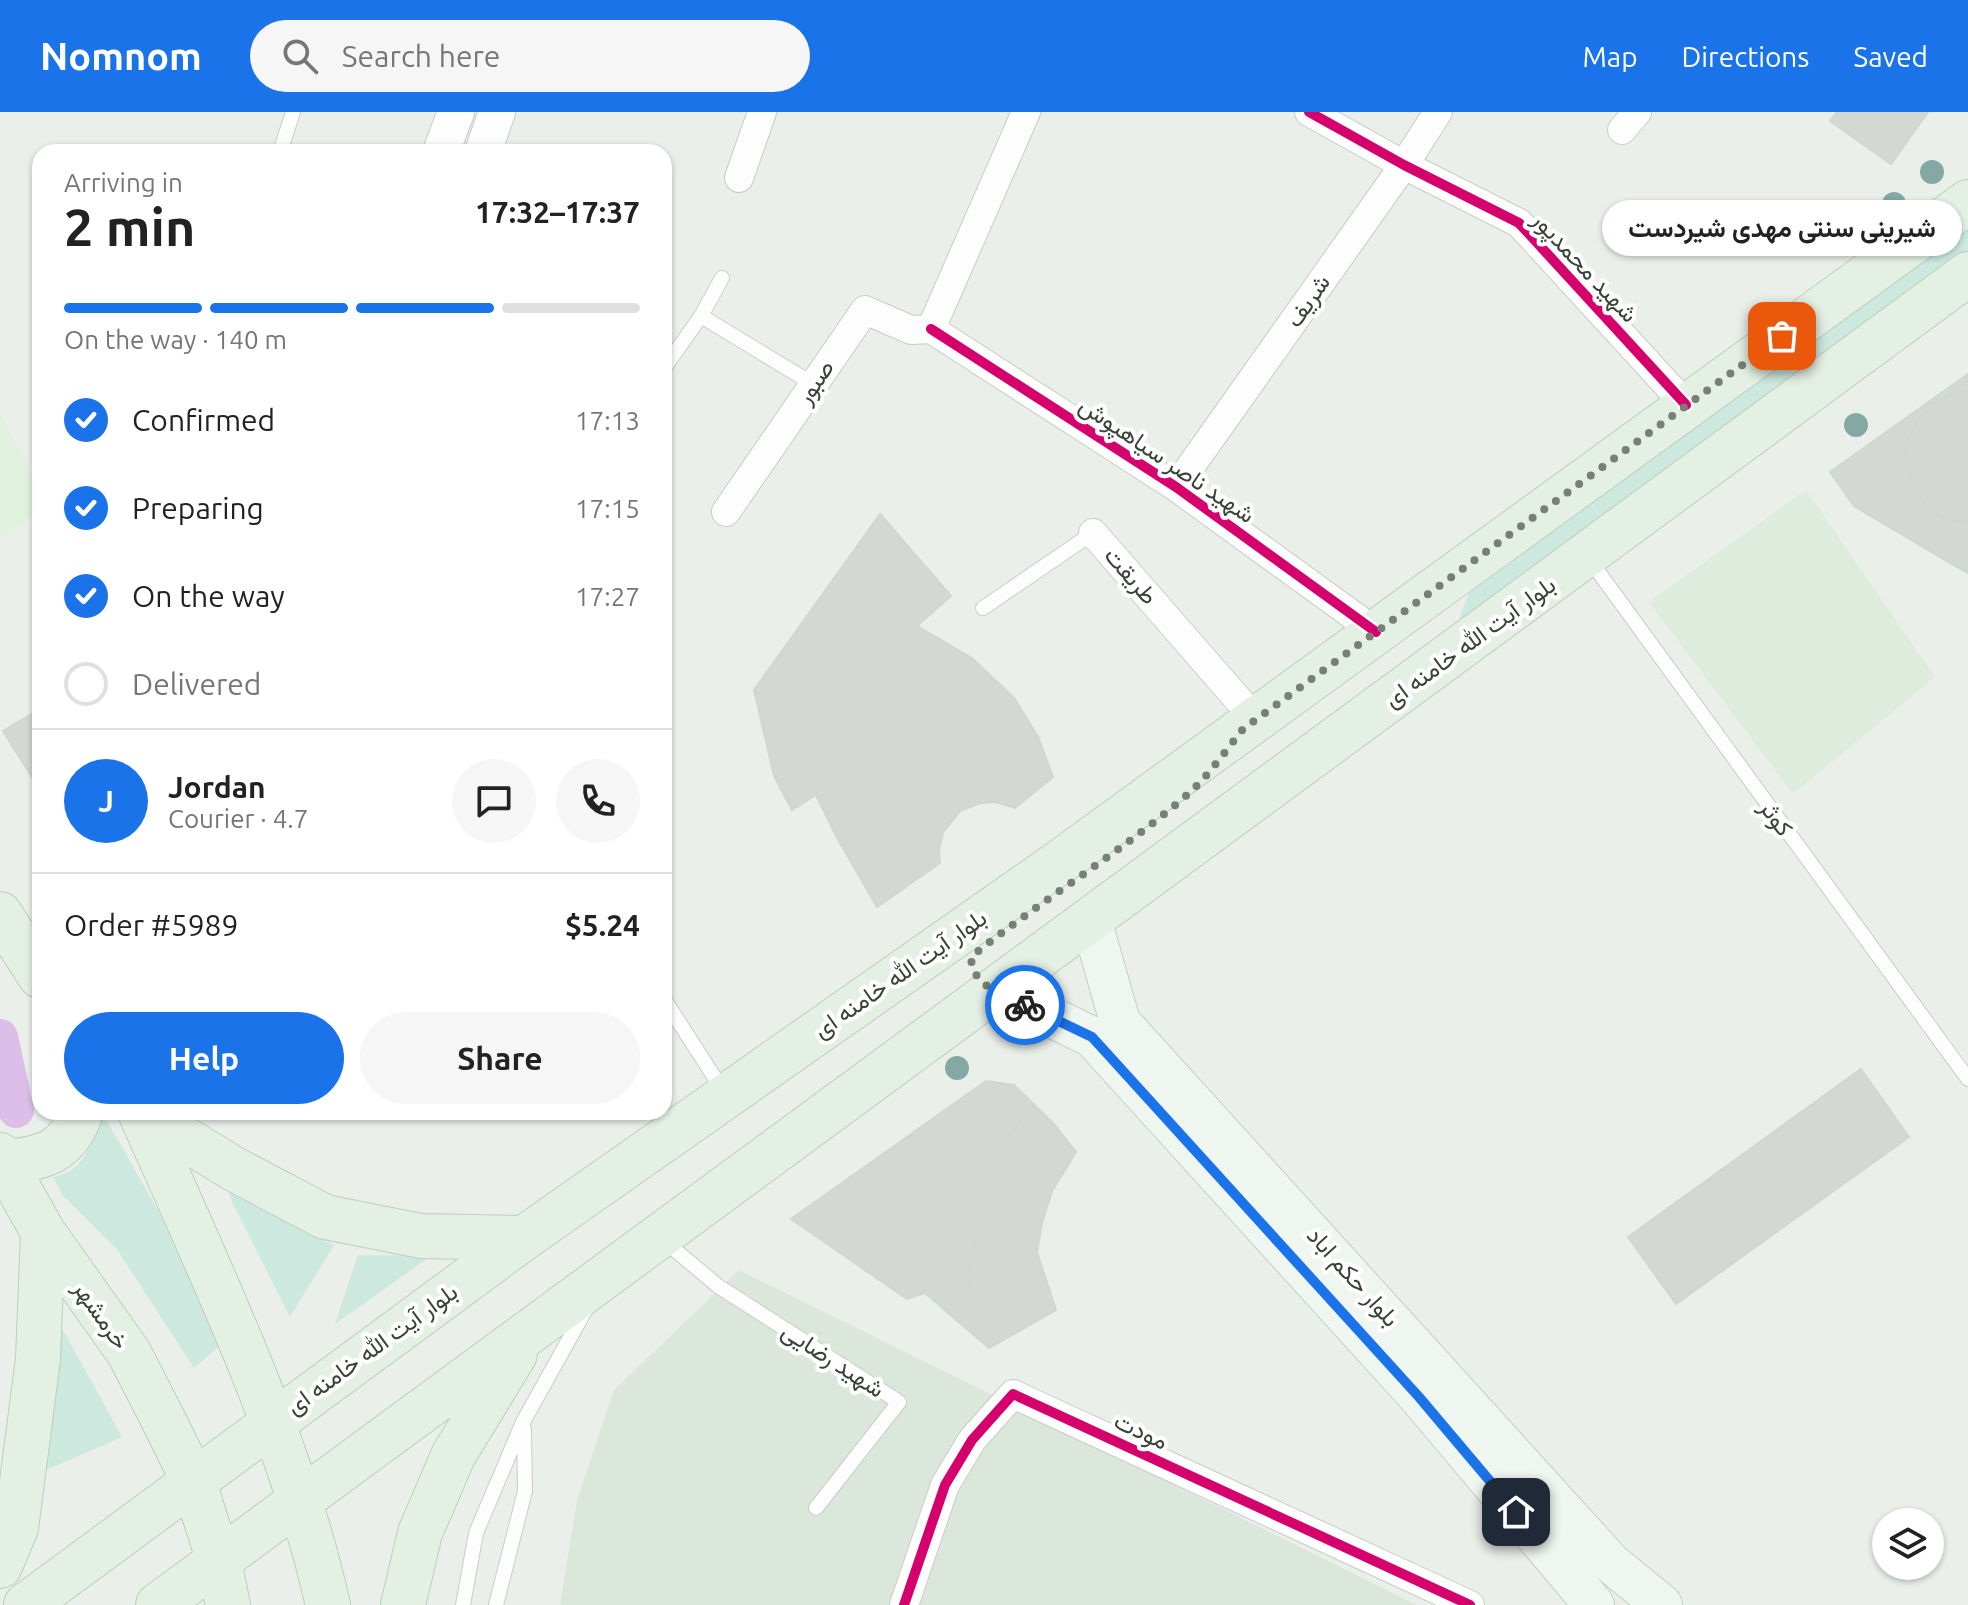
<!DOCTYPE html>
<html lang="en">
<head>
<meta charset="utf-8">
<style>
	body { margin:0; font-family:Ubuntu,Vazirmatn,sans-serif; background:#f6f6f6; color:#222; height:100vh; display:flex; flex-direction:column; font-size:30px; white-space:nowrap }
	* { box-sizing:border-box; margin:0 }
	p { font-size:26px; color:#767676 }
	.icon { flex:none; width:44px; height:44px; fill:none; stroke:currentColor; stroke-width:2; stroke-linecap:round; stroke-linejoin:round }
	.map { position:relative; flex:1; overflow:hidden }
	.side { position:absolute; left:32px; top:32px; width:640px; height:976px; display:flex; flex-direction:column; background:#fff; border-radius:24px; box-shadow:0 2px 6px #0004 }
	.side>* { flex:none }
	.buttons { position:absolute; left:1872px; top:1396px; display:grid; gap:16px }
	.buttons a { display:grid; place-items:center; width:72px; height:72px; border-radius:50%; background:#fff; box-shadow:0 2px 6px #0004; font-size:40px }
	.pin { position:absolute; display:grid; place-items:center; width:68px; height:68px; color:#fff; margin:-34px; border-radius:16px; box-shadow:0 4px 12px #0006 }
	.courier { position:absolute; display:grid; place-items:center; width:80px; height:80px; margin:-40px; border:6px solid #1a73e8; border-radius:50%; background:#fff; color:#222; box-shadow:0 2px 10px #0007 }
	.bubble { position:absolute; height:56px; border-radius:28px; background:#fff; box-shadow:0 2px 6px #0004; font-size:26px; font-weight:700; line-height:56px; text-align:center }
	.overview em { font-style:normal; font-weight:700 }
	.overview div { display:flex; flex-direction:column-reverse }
	.overview { display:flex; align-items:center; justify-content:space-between; height:136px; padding:0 32px }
	h1 { font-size:52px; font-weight:700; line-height:60px }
	.bar { display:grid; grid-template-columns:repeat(4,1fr); gap:12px 8px; align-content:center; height:96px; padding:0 32px }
	.bar i { height:10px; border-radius:6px; background:#e0e0e0 }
	.bar .selected { background:#1a73e8 }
	.bar p { grid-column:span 4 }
	.line { display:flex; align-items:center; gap:20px; padding:0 32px; border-top:2px solid #e0e0e0 }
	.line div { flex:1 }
	.round { display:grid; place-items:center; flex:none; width:84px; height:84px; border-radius:42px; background:#f6f6f6 }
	ol { padding:0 32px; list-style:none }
	li { display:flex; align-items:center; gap:24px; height:88px }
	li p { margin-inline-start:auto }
	li .icon { padding:8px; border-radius:50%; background:#1a73e8; color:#fff; stroke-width:4 }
	li:last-child { color:#767676 }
	li i { width:44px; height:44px; border:4px solid #e0e0e0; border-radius:50% }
	.primary-button { display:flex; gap:16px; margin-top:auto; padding:16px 32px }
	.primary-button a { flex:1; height:92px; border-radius:48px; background:#1a73e8; color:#fff; font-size:32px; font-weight:700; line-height:92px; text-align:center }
	.primary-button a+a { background:#f6f6f6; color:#222 }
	header { display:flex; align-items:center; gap:48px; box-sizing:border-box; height:112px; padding:0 40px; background:#1a73e8; color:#fff }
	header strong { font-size:38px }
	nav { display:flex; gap:44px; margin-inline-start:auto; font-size:28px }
	.search { width:560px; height:72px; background:#f6f6f6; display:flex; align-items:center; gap:20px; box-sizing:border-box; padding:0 28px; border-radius:44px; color:#767676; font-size:30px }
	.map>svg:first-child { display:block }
</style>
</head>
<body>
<header>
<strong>Nomnom</strong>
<div class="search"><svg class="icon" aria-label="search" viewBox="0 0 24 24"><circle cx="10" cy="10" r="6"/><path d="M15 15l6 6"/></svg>Search here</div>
<nav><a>Map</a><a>Directions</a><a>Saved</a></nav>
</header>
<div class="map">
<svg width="1968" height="1493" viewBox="0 0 1968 1493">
	<rect width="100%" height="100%" fill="#eaefea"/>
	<path fill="#dce7db" d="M739,1158L1417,1493H560L577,1388L614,1278Z"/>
	<path fill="#e0f1de" d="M0,302L40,379V400L0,424Z"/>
	<path fill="#ddecdd" d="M1806,378L1935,565L1793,682L1649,490Z"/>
	<path fill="#cce8df" d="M1968,90V162L1445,545L1483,444L1578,375L1610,416L1578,372Z
		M102,1000L209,1188L226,1228L194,1256L116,1136L63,1084L53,1065C89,1058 90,1029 102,1000Z
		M228,1079L334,1133L290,1205L233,1092Z
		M358,1143L431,1144L335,1212Z
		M62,1216L122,1325L42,1360Z"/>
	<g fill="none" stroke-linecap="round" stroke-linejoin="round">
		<path stroke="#dcbee9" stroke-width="36" d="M0,925L16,998"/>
	</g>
	<path fill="#d3d8d2" stroke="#d0d7d0" stroke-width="2" d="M1837,0H1928L1891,52L1830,9Z
		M1968,262V461L1854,394L1830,360Z
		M1968,262V438L1950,451L1854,394L1830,360Z
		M1968,279V412L1939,404L1922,389L1910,370L1906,348L1909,326L1919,306L1935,290L1955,280Z
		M880,402L951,484L917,514L972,546L1015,587L1038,625L1053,665L1015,696L995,690L980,691L960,699L943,720L939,739L940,751L877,795L836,724L816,683L792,698L774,664L754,578Z
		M1968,438V461L1950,451Z
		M40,597V678L3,619Z
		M1861,957L1909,1025L1676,1192L1628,1125Z
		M986,969L1014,973L1054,1012L1076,1040L1052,1079L1042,1111L1037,1140L1056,1198L989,1236L925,1181L907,1187L791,1107Z
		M1034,993L1076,1040L1052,1079L1042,1111L1037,1140L1056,1198L989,1236L976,1201L970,1168L976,1097L999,1034Z"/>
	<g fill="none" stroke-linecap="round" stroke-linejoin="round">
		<g stroke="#c7cdc7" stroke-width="16">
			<path id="service" d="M280,40L293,0
				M701,204L813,272
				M665,255L701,204L722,166
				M1589,447L1968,967
				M983,496L1093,421
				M664,887L724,980
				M662,1127L718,1174L899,1290L816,1396
				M463,1493L476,1421L523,1310L586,1197
				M496,1493L525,1379L524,1317"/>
		</g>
		<g stroke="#c7cdc7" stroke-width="30">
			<path id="minor" d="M1309,0L1404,53L1519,111L1686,293
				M1622,18L1637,0
				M739,66L762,0
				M931,217L1176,375L1376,520
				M931,217L1026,0
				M1176,375L1404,53L1438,0
				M726,400L865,198L911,218L931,217
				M1093,421L1256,608
				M904,1493L945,1373L972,1328L1013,1282L1470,1493"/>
		</g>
		<g stroke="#c7cdc7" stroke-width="38">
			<path id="tertiary" d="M441,40L456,0
				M483,40L497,0"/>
		</g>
		<g stroke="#c3cfc3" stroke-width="42">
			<path id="secondary" d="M1091,808L1120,910L1611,1451L1662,1493
				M994,877L1092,925L1419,1285L1594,1493"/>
		</g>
		<g stroke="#b9d0b9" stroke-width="46">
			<path id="primary" d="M0,802L40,864
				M140,1000C211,1161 289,1321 328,1493
				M141,1000L234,1057L325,1105L421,1124L524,1126
				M0,1043L43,1120L129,1241L166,1313L193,1368L219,1449L228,1493
				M4,1050C43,1047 68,1040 81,1000
				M0,1454L16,1416L38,1247L43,1120
				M26,1493L524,1126L1057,752L1968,90
				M158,1493L1968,162
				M403,1493L420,1421L453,1344L515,1242"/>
		</g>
		<use href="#service" stroke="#fcfdfc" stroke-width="14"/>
		<use href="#minor" stroke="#fcfdfc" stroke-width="28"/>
		<use href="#tertiary" stroke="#fcfdfc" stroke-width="36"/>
		<use href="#secondary" stroke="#eff5ef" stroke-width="40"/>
		<use href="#primary" stroke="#e4f0e4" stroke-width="44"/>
		<g stroke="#fff" stroke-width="15">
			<path id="cycleway" d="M1309,0L1404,53L1519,111L1686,293
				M931,217L1176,375L1376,520
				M904,1493L945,1373L972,1328L1013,1282L1470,1493"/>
		</g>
		<use href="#cycleway" stroke="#d6006c" stroke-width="10"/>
	</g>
	<g fill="#84a9a4">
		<circle cx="1932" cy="60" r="12"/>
		<circle cx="1894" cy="92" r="12"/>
		<circle cx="1853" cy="118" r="12"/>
		<circle cx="1856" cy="313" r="12"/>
		<circle cx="957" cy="956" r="12"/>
	</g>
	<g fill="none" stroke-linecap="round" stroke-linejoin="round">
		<path stroke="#768075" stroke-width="8" stroke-dasharray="0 14.4" d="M1025,893C1002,881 972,875 971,845C1041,788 1119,742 1187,683C1208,665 1225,639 1243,617L1782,224"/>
		<path stroke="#1a73e8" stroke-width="10" d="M1025,893L1092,925L1419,1285L1516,1400"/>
	</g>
	<g text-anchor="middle" stroke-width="8" stroke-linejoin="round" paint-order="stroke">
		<g font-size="24" fill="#384436" stroke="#fff">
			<text transform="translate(1585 155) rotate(47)" y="8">شهید محمدپور</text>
			<text transform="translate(1308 189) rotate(-55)" y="8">شریف</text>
			<text transform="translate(815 270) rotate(-56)" y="8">صبور</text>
			<text transform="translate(1167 348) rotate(34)" y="8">شهید ناصر سیاهپوش</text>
			<text transform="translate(1131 464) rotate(49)" y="8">طریقت</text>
			<text transform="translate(1470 530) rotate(-36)" y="8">بلوار آیت الله خامنه ای</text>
			<text transform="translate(1776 706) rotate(54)" y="8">کوثر</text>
			<text transform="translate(900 862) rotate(-35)" y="8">بلوار آیت الله خامنه ای</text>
			<text transform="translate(1353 1165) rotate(48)" y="8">بلوار حکم اباد</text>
			<text transform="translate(101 1203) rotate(55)" y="8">خرمشهر</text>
			<text transform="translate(372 1237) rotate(-36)" y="8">بلوار آیت الله خامنه ای</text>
			<text transform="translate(833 1248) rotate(33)" y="8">شهید رضایی</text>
			<text transform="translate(1141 1319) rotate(25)" y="8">مودت</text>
		</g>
	</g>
</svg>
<div class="buttons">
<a><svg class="icon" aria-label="layers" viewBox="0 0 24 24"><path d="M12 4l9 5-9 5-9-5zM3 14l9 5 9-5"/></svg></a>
</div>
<div class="pin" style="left:1782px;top:224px;background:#ea580c"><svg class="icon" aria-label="bag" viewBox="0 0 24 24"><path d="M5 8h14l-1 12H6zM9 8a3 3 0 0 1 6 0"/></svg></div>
<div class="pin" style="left:1516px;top:1400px;background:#1f2937"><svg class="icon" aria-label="home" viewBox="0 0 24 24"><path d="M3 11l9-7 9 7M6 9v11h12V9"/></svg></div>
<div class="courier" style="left:1025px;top:893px"><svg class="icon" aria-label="bike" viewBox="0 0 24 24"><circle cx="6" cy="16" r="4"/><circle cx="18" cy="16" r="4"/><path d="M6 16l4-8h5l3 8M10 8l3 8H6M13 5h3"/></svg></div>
<div class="bubble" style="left:1602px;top:88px;width:360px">شیرینی سنتی مهدی شیردست</div>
<section class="side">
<div class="overview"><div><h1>2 min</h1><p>Arriving in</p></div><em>17:32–17:37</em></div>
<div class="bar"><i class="selected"></i><i class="selected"></i><i class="selected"></i><i></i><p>On the way · 140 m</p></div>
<ol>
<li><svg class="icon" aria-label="check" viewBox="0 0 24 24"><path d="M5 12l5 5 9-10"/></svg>Confirmed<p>17:13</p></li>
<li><svg class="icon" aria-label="check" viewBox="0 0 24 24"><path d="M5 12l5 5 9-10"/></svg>Preparing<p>17:15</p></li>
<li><svg class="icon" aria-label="check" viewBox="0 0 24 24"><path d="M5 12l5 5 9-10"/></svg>On the way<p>17:27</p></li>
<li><i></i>Delivered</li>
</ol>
<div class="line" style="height:144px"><b class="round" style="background:#1a73e8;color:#fff">J</b><div><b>Jordan</b><p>Courier · 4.7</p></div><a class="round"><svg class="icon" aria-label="chat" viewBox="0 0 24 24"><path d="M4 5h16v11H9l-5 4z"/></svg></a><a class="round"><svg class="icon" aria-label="phone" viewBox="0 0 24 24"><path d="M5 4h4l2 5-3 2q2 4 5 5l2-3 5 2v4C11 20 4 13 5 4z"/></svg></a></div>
<div class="line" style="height:104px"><div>Order #5989</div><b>$5.24</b></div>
<div class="primary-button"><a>Help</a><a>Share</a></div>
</section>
</div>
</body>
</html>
